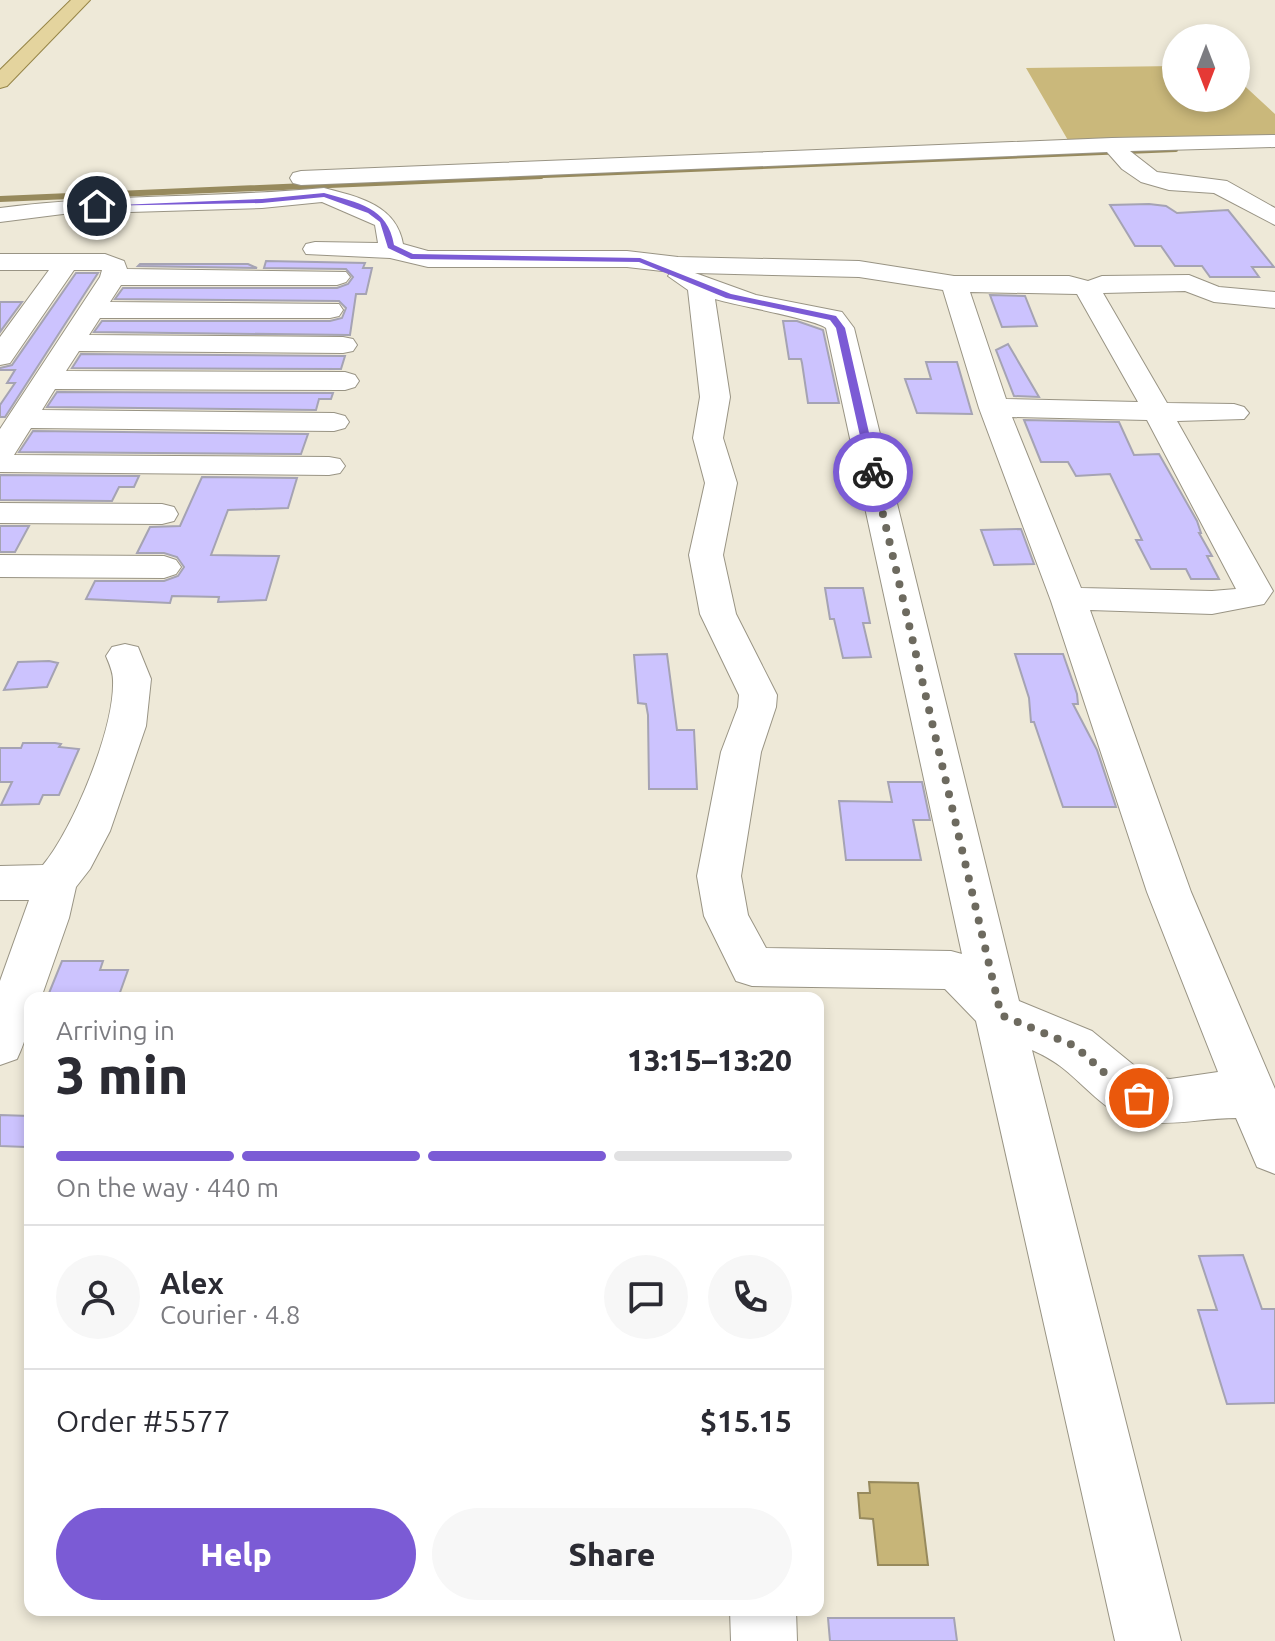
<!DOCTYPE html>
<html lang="en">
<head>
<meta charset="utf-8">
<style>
	body { margin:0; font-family:Ubuntu,sans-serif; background:#f7f7f7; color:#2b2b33; height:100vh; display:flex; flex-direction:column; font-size:30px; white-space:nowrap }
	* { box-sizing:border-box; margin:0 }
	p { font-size:26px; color:#7c7c81 }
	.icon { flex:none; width:44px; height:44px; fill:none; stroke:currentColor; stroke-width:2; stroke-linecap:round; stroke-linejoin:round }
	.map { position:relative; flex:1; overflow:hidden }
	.sheet { position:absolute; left:24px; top:992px; width:800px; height:624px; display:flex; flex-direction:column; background:#fff; border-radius:16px; box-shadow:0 4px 12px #0003 }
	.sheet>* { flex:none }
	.needle { width:52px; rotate:180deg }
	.controls { position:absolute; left:1162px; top:24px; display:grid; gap:16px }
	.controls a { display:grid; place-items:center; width:88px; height:88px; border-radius:50%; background:#fff; box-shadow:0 4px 12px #0003; font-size:40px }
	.pin { position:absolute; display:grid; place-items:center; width:68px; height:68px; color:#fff; margin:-34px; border:4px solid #fff; border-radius:50%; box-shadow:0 2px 8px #0007 }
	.courier { position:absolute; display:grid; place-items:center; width:80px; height:80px; margin:-40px; border:6px solid #7b5bd5; border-radius:50%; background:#fff; color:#222; box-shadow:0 2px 10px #0007 }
	.headline em { font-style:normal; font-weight:800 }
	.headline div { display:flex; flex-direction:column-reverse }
	.headline { display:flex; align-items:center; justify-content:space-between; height:136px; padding:0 32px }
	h1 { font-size:52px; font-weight:800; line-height:60px }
	.bar { display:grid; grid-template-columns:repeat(4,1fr); gap:12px 8px; align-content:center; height:96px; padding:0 32px }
	.bar i { height:10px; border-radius:6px; background:#e1e1e2 }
	.bar .on { background:#7b5bd5 }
	.bar p { grid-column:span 4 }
	.line { display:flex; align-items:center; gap:20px; padding:0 32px; border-top:2px solid #e1e1e2 }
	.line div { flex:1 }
	.round { display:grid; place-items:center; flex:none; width:84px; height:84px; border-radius:42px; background:#f7f7f7 }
	.cta { display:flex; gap:16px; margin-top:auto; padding:16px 32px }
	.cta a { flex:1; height:92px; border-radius:48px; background:#7b5bd5; color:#fff; font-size:32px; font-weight:800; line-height:92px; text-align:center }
	.cta a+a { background:#f7f7f7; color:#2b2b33 }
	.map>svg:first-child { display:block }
</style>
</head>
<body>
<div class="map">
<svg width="1275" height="1641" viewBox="0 0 1275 1641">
	<rect width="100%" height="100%" fill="#eee9d8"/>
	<path fill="#cab87b" d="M1176,66V98H1236V78L1275,114V137L1069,142L1026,68Z"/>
	<path fill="#c7b578" stroke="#978a5d" stroke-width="2" d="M869,1482L918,1483L928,1565H878L873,1519L860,1518L858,1493H870Z"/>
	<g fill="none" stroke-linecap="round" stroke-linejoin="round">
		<path stroke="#978a5d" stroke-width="4" d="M493,178L1176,150"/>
		<path stroke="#978a5d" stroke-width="6" d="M0,199L541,176"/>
	</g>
	<path fill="#ccc3fe" stroke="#a5a3b3" stroke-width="2" d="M1149,204L1166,206L1177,213L1228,210L1274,267H1252L1259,277H1210L1202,266H1175L1161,246H1135L1110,205Z
		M266,261L365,263L363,268H372L366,294H356L350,335L94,332L102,321H330L342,318L346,308L339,301L115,299L123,288H337L348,284L353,277L346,269L264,268Z
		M140,264H248L257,268L138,266Z
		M76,273H98L5,417H0V405L15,383H7L15,370H0V368L12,365Z
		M990,295L1025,296L1037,326L1002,327Z
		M0,302H22L0,332Z
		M783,321H797L823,330L839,403H808L802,363L801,359H789Z
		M1008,344L1039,397L1014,396L996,350Z
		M81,354L343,356H345L341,369L72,368Z
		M926,362H957L972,414L917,413L905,379H931Z
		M57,392L333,393L331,399H319L316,410L47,407Z
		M1024,420L1119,422L1134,455L1159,454L1197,521L1201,533H1199L1212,556H1207L1219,579H1191L1186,569H1151L1136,540H1142L1110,474L1076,476L1068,462H1041Z
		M33,431L308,434L301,454L19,452Z
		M0,475L139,476L134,487H119L112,501L0,500Z
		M202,477L297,478L288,508L228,510L211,555L279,556L266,600L218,602L219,597L172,596L170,603L86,599L95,581H164L178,576L184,567L177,557L164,553H137L150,527L180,526Z
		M0,526H29L15,552H0Z
		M1021,529L1034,564L994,565L981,530Z
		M825,588H863L870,623H863L871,657L843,658L834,619H830Z
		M667,654L677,730H694L697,789H649L648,715L646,704L638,703L634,655Z
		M1015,654H1063L1077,694L1078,704H1073L1097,750L1116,807H1063L1034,722H1031L1029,698Z
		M49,661L58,663L47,687L4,690L18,662Z
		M23,743H55L61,744L59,747L79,749L59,795H43L39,804L1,805L12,782H0V748H21Z
		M888,782H922L930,820H913L921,860H846L839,801L892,802Z
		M62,961H103L100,970H128L118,998H47Z
		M0,1115L30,1116V1137L26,1147L0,1146Z
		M1243,1255L1262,1309H1275V1403L1227,1404L1198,1310H1217L1199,1256Z
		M828,1618H954L957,1641H830Z"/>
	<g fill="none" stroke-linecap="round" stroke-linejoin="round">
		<g stroke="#999484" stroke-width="2">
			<path id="minor" d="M1275,135V147L1130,151L1157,172L1227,181L1275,208V225L1214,193L1169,190L1141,182L1122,169L1107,152L301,185L293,183L290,178L293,173L301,171L1112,138Z
				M324,188C359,197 396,205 403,244L428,251H627L678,257L859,261L954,276H1069L1088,281L1102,276L1189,275L1219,287L1275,292V308L1214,302L1185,291L1103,293L1167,403L1234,404L1244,407L1249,413L1244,419L1177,421L1273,591L1264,604L1212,614L1090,610L1191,892L1275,1089V1174L1257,1167L1236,1118C1187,1118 1143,1137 1100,1101C1074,1079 1064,1064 1032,1050L1181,1641H1115L976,1021L945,989L752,986L736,981L704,916L697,876L721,752L738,707L739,695L700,614L689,555L705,483L693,438L700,397L688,290L668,276L671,272L627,267H428L390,258L306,254L303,249L306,244L315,242L378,243L375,225L322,202L262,208L63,214L0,222V208C108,194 216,198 324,188ZM695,273L859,277L943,290L979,408L1051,601L1147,892L1218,1072L1170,1079L1147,1076L1092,1031L1019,1001L854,328L842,312L756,295ZM970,292L1077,294L1138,402L1006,399ZM715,299C734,305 819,320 826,328L962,954L951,951L766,948L748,915L741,876L761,752L776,707L777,695L736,614L723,555L737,483L723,438L730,397ZM1012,417L1147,420L1236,589L1212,591L1081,588Z
				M0,254H105L124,261L127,269L346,272L350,277L346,282L337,285H121L110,302L339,304L343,310L339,316L330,318H100L89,335L343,337L353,339L357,345L353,351L343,353L79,351L66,371L345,372L355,375L359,381L355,387L345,390L55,389L42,410L334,413L345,416L349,422L345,428L334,431L31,428L14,455L329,457L340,459L345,466L340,473L329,475L0,472V429L100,277L102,270H74L10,363L0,365V337L49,270H0Z
				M0,503L162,504L174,507L178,514L174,521L162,524L0,523Z
				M0,555L164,556L176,560L181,567L176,574L164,578L0,577Z
				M125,644L138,647L151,679L146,726L110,831L90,869L76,887L69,918L41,998H30C30,1022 27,1038 17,1059L0,1065V981L29,900H0V866L43,865C73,829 115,728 113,680C113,672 109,663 106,656L112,647Z
				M730,1610H796L797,1641H731Z"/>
		</g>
		<g stroke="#968547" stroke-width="2">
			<path id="major" d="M71,0H90L7,86L0,88V70Z"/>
		</g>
		<use href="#minor" fill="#fff" fill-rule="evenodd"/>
		<use href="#major" fill="#e4d49e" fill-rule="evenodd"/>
	</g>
	<path fill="#7b5bd5" d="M324,193C358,203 388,207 394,245L413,254L640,258L731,294L836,316L845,328L878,472L873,475L868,472L836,328L830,320L726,298L639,262L411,259L388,248L380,222L368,213L324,197L262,203L94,206L262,199Z"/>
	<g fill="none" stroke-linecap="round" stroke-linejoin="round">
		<path stroke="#6d6a5f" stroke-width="8" stroke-dasharray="0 14.4" d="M873,472L1001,1015L1075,1046L1120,1087L1139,1098"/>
	</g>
</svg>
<div class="controls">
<a><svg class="needle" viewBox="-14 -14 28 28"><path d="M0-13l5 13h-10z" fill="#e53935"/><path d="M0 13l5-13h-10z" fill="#7c7c81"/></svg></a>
</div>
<div class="pin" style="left:1139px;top:1098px;background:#ea580c"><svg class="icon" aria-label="bag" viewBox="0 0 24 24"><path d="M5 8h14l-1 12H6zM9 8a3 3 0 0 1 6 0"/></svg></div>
<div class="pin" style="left:97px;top:206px;background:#1f2937"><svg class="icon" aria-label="home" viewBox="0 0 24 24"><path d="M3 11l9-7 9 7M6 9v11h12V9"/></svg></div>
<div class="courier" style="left:873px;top:472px"><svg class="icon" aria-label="bike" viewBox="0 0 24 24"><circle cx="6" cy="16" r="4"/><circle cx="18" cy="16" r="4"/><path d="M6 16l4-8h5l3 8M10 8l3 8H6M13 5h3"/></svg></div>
<section class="sheet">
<div class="headline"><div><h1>3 min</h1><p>Arriving in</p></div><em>13:15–13:20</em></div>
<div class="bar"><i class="on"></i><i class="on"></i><i class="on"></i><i></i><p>On the way · 440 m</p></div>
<div class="line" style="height:144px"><a class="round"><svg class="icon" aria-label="person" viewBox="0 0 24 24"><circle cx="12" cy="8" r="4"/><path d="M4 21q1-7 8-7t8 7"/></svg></a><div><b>Alex</b><p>Courier · 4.8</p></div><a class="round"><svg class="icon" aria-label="chat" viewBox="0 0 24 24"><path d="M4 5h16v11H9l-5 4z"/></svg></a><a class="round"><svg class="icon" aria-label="phone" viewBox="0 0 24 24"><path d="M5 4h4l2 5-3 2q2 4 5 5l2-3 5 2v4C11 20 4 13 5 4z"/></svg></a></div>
<div class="line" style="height:104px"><div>Order #5577</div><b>$15.15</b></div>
<div class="cta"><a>Help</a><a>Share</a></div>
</section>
</div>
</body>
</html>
